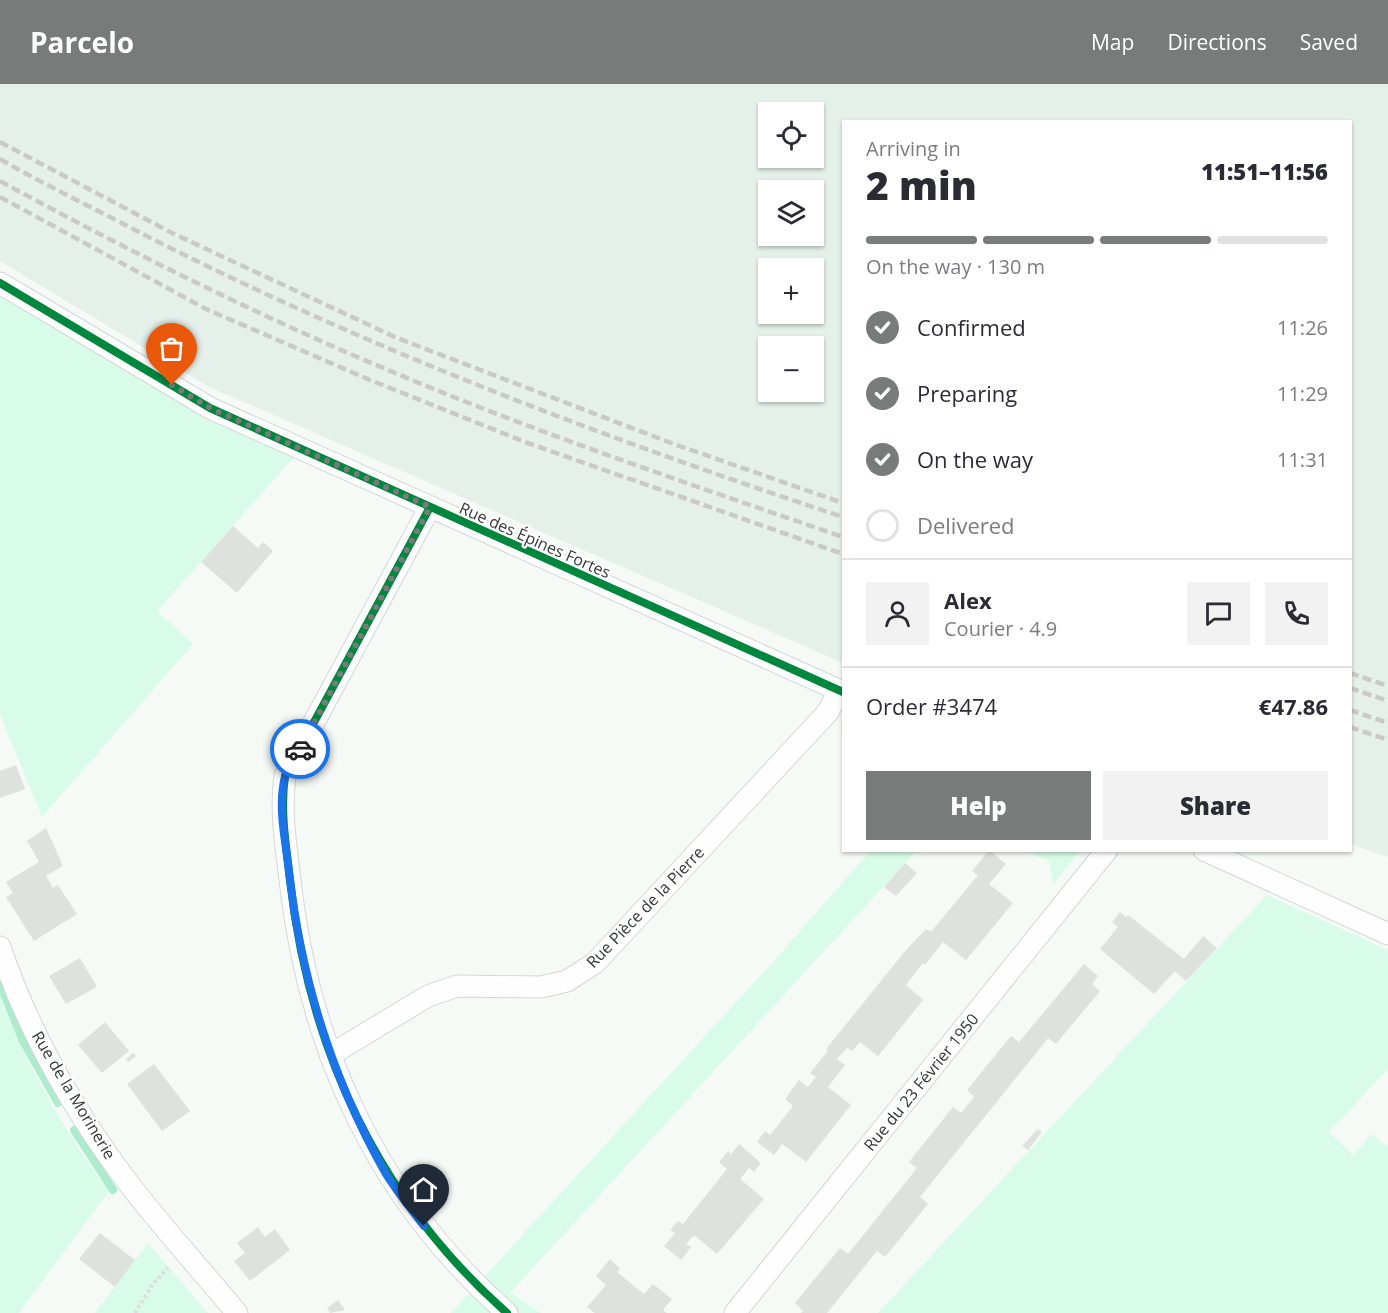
<!DOCTYPE html>
<html lang="en">
<head>
<meta charset="utf-8">
<style>
	body { margin:0; font-family:"Open Sans",sans-serif; background:#f2f2f3; color:#2b2b33; height:100vh; display:flex; flex-direction:column; font-size:22px; white-space:nowrap }
	* { box-sizing:border-box; margin:0 }
	p { font-size:20px; color:#7c7c81 }
	.icon { flex:none; width:33px; height:33px; fill:none; stroke:currentColor; stroke-width:2; stroke-linecap:round; stroke-linejoin:round }
	.map { position:relative; flex:1; overflow:hidden }
	.sheet { position:absolute; left:842px; top:36px; width:510px; height:732px; display:flex; flex-direction:column; background:#fff; border-radius:0px; box-shadow:0 2px 4px #0004 }
	.sheet>* { flex:none }
	.controls { position:absolute; left:758px; top:18px; display:grid; gap:12px }
	.controls a { display:grid; place-items:center; width:66px; height:66px; border-radius:0px; background:#fff; box-shadow:0 2px 4px #0004; font-size:30px }
	.pin { position:absolute; display:grid; place-items:center; width:51px; height:51px; color:#fff; margin:-62px -26px; border-radius:50% 50% 50% 0; rotate:-45deg; box-shadow:0 0 6px #0007 }
	.pin .icon { rotate:45deg }
	.courier { position:absolute; display:grid; place-items:center; width:60px; height:60px; margin:-30px; border:4px solid #1a73e8; border-radius:50%; background:#fff; color:#222; box-shadow:0 2px 8px #0007 }
	.headline em { font-style:normal; font-weight:800 }
	.headline div { display:flex; flex-direction:column-reverse }
	.headline { display:flex; align-items:center; justify-content:space-between; height:102px; padding:0 24px }
	h1 { font-size:39px; font-weight:800; line-height:45px }
	.bar { display:grid; grid-template-columns:repeat(4,1fr); gap:9px 6px; align-content:center; height:72px; padding:0 24px }
	.bar i { height:8px; border-radius:4px; background:#e1e1e2 }
	.bar .selected { background:#777b79 }
	.bar p { grid-column:span 4 }
	.line { display:flex; align-items:center; gap:15px; padding:0 24px; border-top:2px solid #e1e1e2 }
	.line div { flex:1 }
	.round { display:grid; place-items:center; flex:none; width:63px; height:63px; border-radius:0px; background:#f2f2f3 }
	ol { padding:0 24px; list-style:none }
	li { display:flex; align-items:center; gap:18px; height:66px }
	li p { margin-inline-start:auto }
	li .icon { padding:6px; border-radius:50%; background:#777b79; color:#fff; stroke-width:4 }
	li:last-child { color:#7c7c81 }
	li i { width:33px; height:33px; border:3px solid #e1e1e2; border-radius:50% }
	.button { display:flex; gap:12px; margin-top:auto; padding:12px 24px }
	.button a { flex:1; height:69px; border-radius:0px; background:#777b79; color:#fff; font-size:24px; font-weight:800; line-height:69px; text-align:center }
	.button a+a { background:#f2f2f3; color:#2b2b33 }
	header { display:flex; align-items:center; gap:36px; box-sizing:border-box; height:84px; padding:0 30px; background:#777b79; color:#fff }
	header strong { font-size:28px }
	nav { display:flex; gap:33px; margin-inline-start:auto; font-size:21px }
	.map>svg:first-child { display:block }
</style>
</head>
<body>
<header>
<strong>Parcelo</strong>
<nav><a>Map</a><a>Directions</a><a>Saved</a></nav>
</header>
<div class="map">
<svg width="1388" height="1229" viewBox="0 0 1388 1229">
	<rect width="100%" height="100%" fill="#f5faf7"/>
	<path fill="#e4f0e9" fill-rule="evenodd" d="M0,0H1388V773L1350,760V38H843V579L209,303L0,177ZM813,28V74H768V28ZM813,106V152H768V106ZM768,184H813V230H768ZM813,262V308H768V262Z"/>
	<path fill="#d8fce9" d="M0,208L196,328L294,373L157,527L193,560L42,733L0,630Z
		M870,767H916L510,1209L541,1229H451L773,878Z
		M1025,767H1080L1053,800L1049,777Z
		M1267,811L1388,866V985L1329,1048L1353,1071L1372,1050L1388,1063V1229H878Z
		M0,911C27,982 64,1047 109,1107L19,1229H0Z
		M148,1159L208,1229H95Z"/>
	<g fill="none" stroke-linecap="round" stroke-linejoin="round">
		<path stroke="#acebcc" stroke-width="8" d="M0,900L23,957L58,1019
			M74,1046L113,1106"/>
	</g>
	<path fill="#dee2df" d="M233,442L258,464L263,458L273,467L237,509L201,478Z
		M16,681L25,705L0,714V687Z
		M46,744L63,782L46,792L53,804L58,801L77,830L34,857L6,813L13,809L6,798L39,778L27,757Z
		M989,766L1006,780L989,800L1013,819L966,876L943,858L925,881L923,879L906,901L923,916L878,972L860,958L852,967L847,964L837,975L845,981L828,1003L851,1021L806,1078L782,1060L774,1071L757,1058L765,1047L770,1051L793,1022L785,1015L799,996L808,1003L816,993L810,989L828,967L826,965L906,866L926,845L931,848L978,791L972,787Z
		M905,779L917,789L896,812L884,803Z
		M1120,828L1126,833L1128,831L1184,875L1203,852L1217,864L1186,897L1175,887L1154,910L1100,865L1118,843L1112,838Z
		M80,874L97,903L66,920L49,892Z
		M1084,880L1098,892L1092,900L1100,907L1056,960L1048,954L1041,963L920,1113L928,1120L885,1173L877,1167L827,1229H801L803,1227L795,1219L840,1164L848,1170L917,1084L909,1078L953,1023L961,1029L974,1013L967,1006L1011,952L1019,958Z
		M105,938L129,967L102,989L78,961Z
		M133,969L136,972L128,978L126,975Z
		M154,980L190,1027L162,1047L127,1000Z
		M1038,1045L1042,1048L1028,1066L1022,1062Z
		M739,1060L761,1079L754,1088L749,1084L740,1095L764,1115L717,1170L694,1151L686,1160L691,1163L681,1176L664,1162L675,1149L670,1146L678,1137L683,1140L727,1085L719,1078L728,1067L731,1070Z
		M258,1143L265,1153L275,1145L290,1166L250,1197L234,1177L245,1169L237,1159Z
		M100,1149L135,1176L115,1203L79,1175Z
		M610,1175L620,1185L617,1188L644,1210L653,1200L672,1215L663,1226L667,1229H595L587,1223L606,1201L596,1192Z
		M338,1216L345,1226L330,1229L327,1224Z"/>
	<g fill="none" stroke-linecap="round" stroke-linejoin="round">
		<g stroke="#d3d7d5" stroke-width="23">
			<path id="street" d="M0,199L210,324L843,608
				M430,423L285,692C280,727 286,761 290,796C309,966 378,1115 507,1229
				M1204,766L1388,850
				M0,863C27,944 72,1023 123,1092C158,1139 199,1183 237,1229
				M330,971L428,912L457,902L541,903L567,897L595,879L828,628L839,606
				M735,1229L1107,766"/>
		</g>
		<path stroke="#dbdddc" stroke-width="4" stroke-dasharray="3 3" stroke-linecap="butt" d="M135,1229L153,1200L168,1184"/>
		<use href="#street" stroke="#fefefe" stroke-width="21"/>
		<path stroke="#c8c9c8" stroke-width="4.5" stroke-dasharray="9 4.5" stroke-linecap="butt" d="M0,58L172,149L397,254L671,359L843,419
			M0,75C36,96 73,114 110,133C344,256 592,350 843,433
			M0,97C136,171 275,240 419,299C558,356 701,404 843,453
			M0,113L206,225L370,296L525,358L843,470
			M1350,589L1388,602
			M1350,604L1388,617
			M1350,626L1388,639
			M1350,643L1388,656"/>
		<g stroke="#fff" stroke-width="11">
			<path id="cycleway" d="M0,199L210,324L843,608
				M430,423L285,692C280,727 286,761 290,796C309,966 378,1115 507,1229"/>
		</g>
		<use href="#cycleway" stroke="#00873e" stroke-width="8"/>
	</g>
	<g fill="none" stroke-linecap="round" stroke-linejoin="round">
		<path stroke="#777b79" stroke-width="6" stroke-dasharray="0 10.8" d="M172,301L210,324L430,423L300,665"/>
		<path stroke="#1a73e8" stroke-width="8" d="M300,665C295,674 288,683 285,693C277,723 286,758 289,788C301,894 333,997 386,1090C397,1108 411,1125 424,1142"/>
	</g>
	<g text-anchor="middle" stroke-width="4.5" stroke-linejoin="round" paint-order="stroke">
		<g font-size="16" fill="#333735" stroke="#fff">
			<text transform="translate(535 456) rotate(24)" y="6">Rue des Épines Fortes</text>
			<text transform="translate(645 823) rotate(-46)" y="6">Rue Pièce de la Pierre</text>
			<text transform="translate(921 998) rotate(-51)" y="6">Rue du 23 Février 1950</text>
			<text transform="translate(74 1011) rotate(59)" y="6">Rue de la Morinerie</text>
		</g>
	</g>
</svg>
<div class="controls">
<a><svg class="icon" aria-label="locate" viewBox="0 0 24 24"><circle cx="12" cy="12" r="6"/><path d="M12 2v4M12 18v4M2 12h4M18 12h4"/></svg></a>
<a><svg class="icon" aria-label="layers" viewBox="0 0 24 24"><path d="M12 4l9 5-9 5-9-5zM3 14l9 5 9-5"/></svg></a>
<a>+</a>
<a>−</a>
</div>
<div class="pin" style="left:172px;top:301px;background:#ea580c"><svg class="icon" aria-label="bag" viewBox="0 0 24 24"><path d="M5 8h14l-1 12H6zM9 8a3 3 0 0 1 6 0"/></svg></div>
<div class="pin" style="left:424px;top:1142px;background:#1f2937"><svg class="icon" aria-label="home" viewBox="0 0 24 24"><path d="M3 11l9-7 9 7M6 9v11h12V9"/></svg></div>
<div class="courier" style="left:300px;top:665px"><svg class="icon" aria-label="car" viewBox="0 0 24 24"><path d="M5 17H2v-5l4-1 3-4h7l3 4 3 1v5h-3M9 17h6M6 11h13"/><circle cx="7" cy="17" r="2"/><circle cx="17" cy="17" r="2"/></svg></div>
<section class="sheet">
<div class="headline"><div><h1>2 min</h1><p>Arriving in</p></div><em>11:51–11:56</em></div>
<div class="bar"><i class="selected"></i><i class="selected"></i><i class="selected"></i><i></i><p>On the way · 130 m</p></div>
<ol>
<li><svg class="icon" aria-label="check" viewBox="0 0 24 24"><path d="M5 12l5 5 9-10"/></svg>Confirmed<p>11:26</p></li>
<li><svg class="icon" aria-label="check" viewBox="0 0 24 24"><path d="M5 12l5 5 9-10"/></svg>Preparing<p>11:29</p></li>
<li><svg class="icon" aria-label="check" viewBox="0 0 24 24"><path d="M5 12l5 5 9-10"/></svg>On the way<p>11:31</p></li>
<li><i></i>Delivered</li>
</ol>
<div class="line" style="height:108px"><a class="round"><svg class="icon" aria-label="person" viewBox="0 0 24 24"><circle cx="12" cy="8" r="4"/><path d="M4 21q1-7 8-7t8 7"/></svg></a><div><b>Alex</b><p>Courier · 4.9</p></div><a class="round"><svg class="icon" aria-label="chat" viewBox="0 0 24 24"><path d="M4 5h16v11H9l-5 4z"/></svg></a><a class="round"><svg class="icon" aria-label="phone" viewBox="0 0 24 24"><path d="M5 4h4l2 5-3 2q2 4 5 5l2-3 5 2v4C11 20 4 13 5 4z"/></svg></a></div>
<div class="line" style="height:78px"><div>Order #3474</div><b>€47.86</b></div>
<div class="button"><a>Help</a><a>Share</a></div>
</section>
</div>
</body>
</html>
